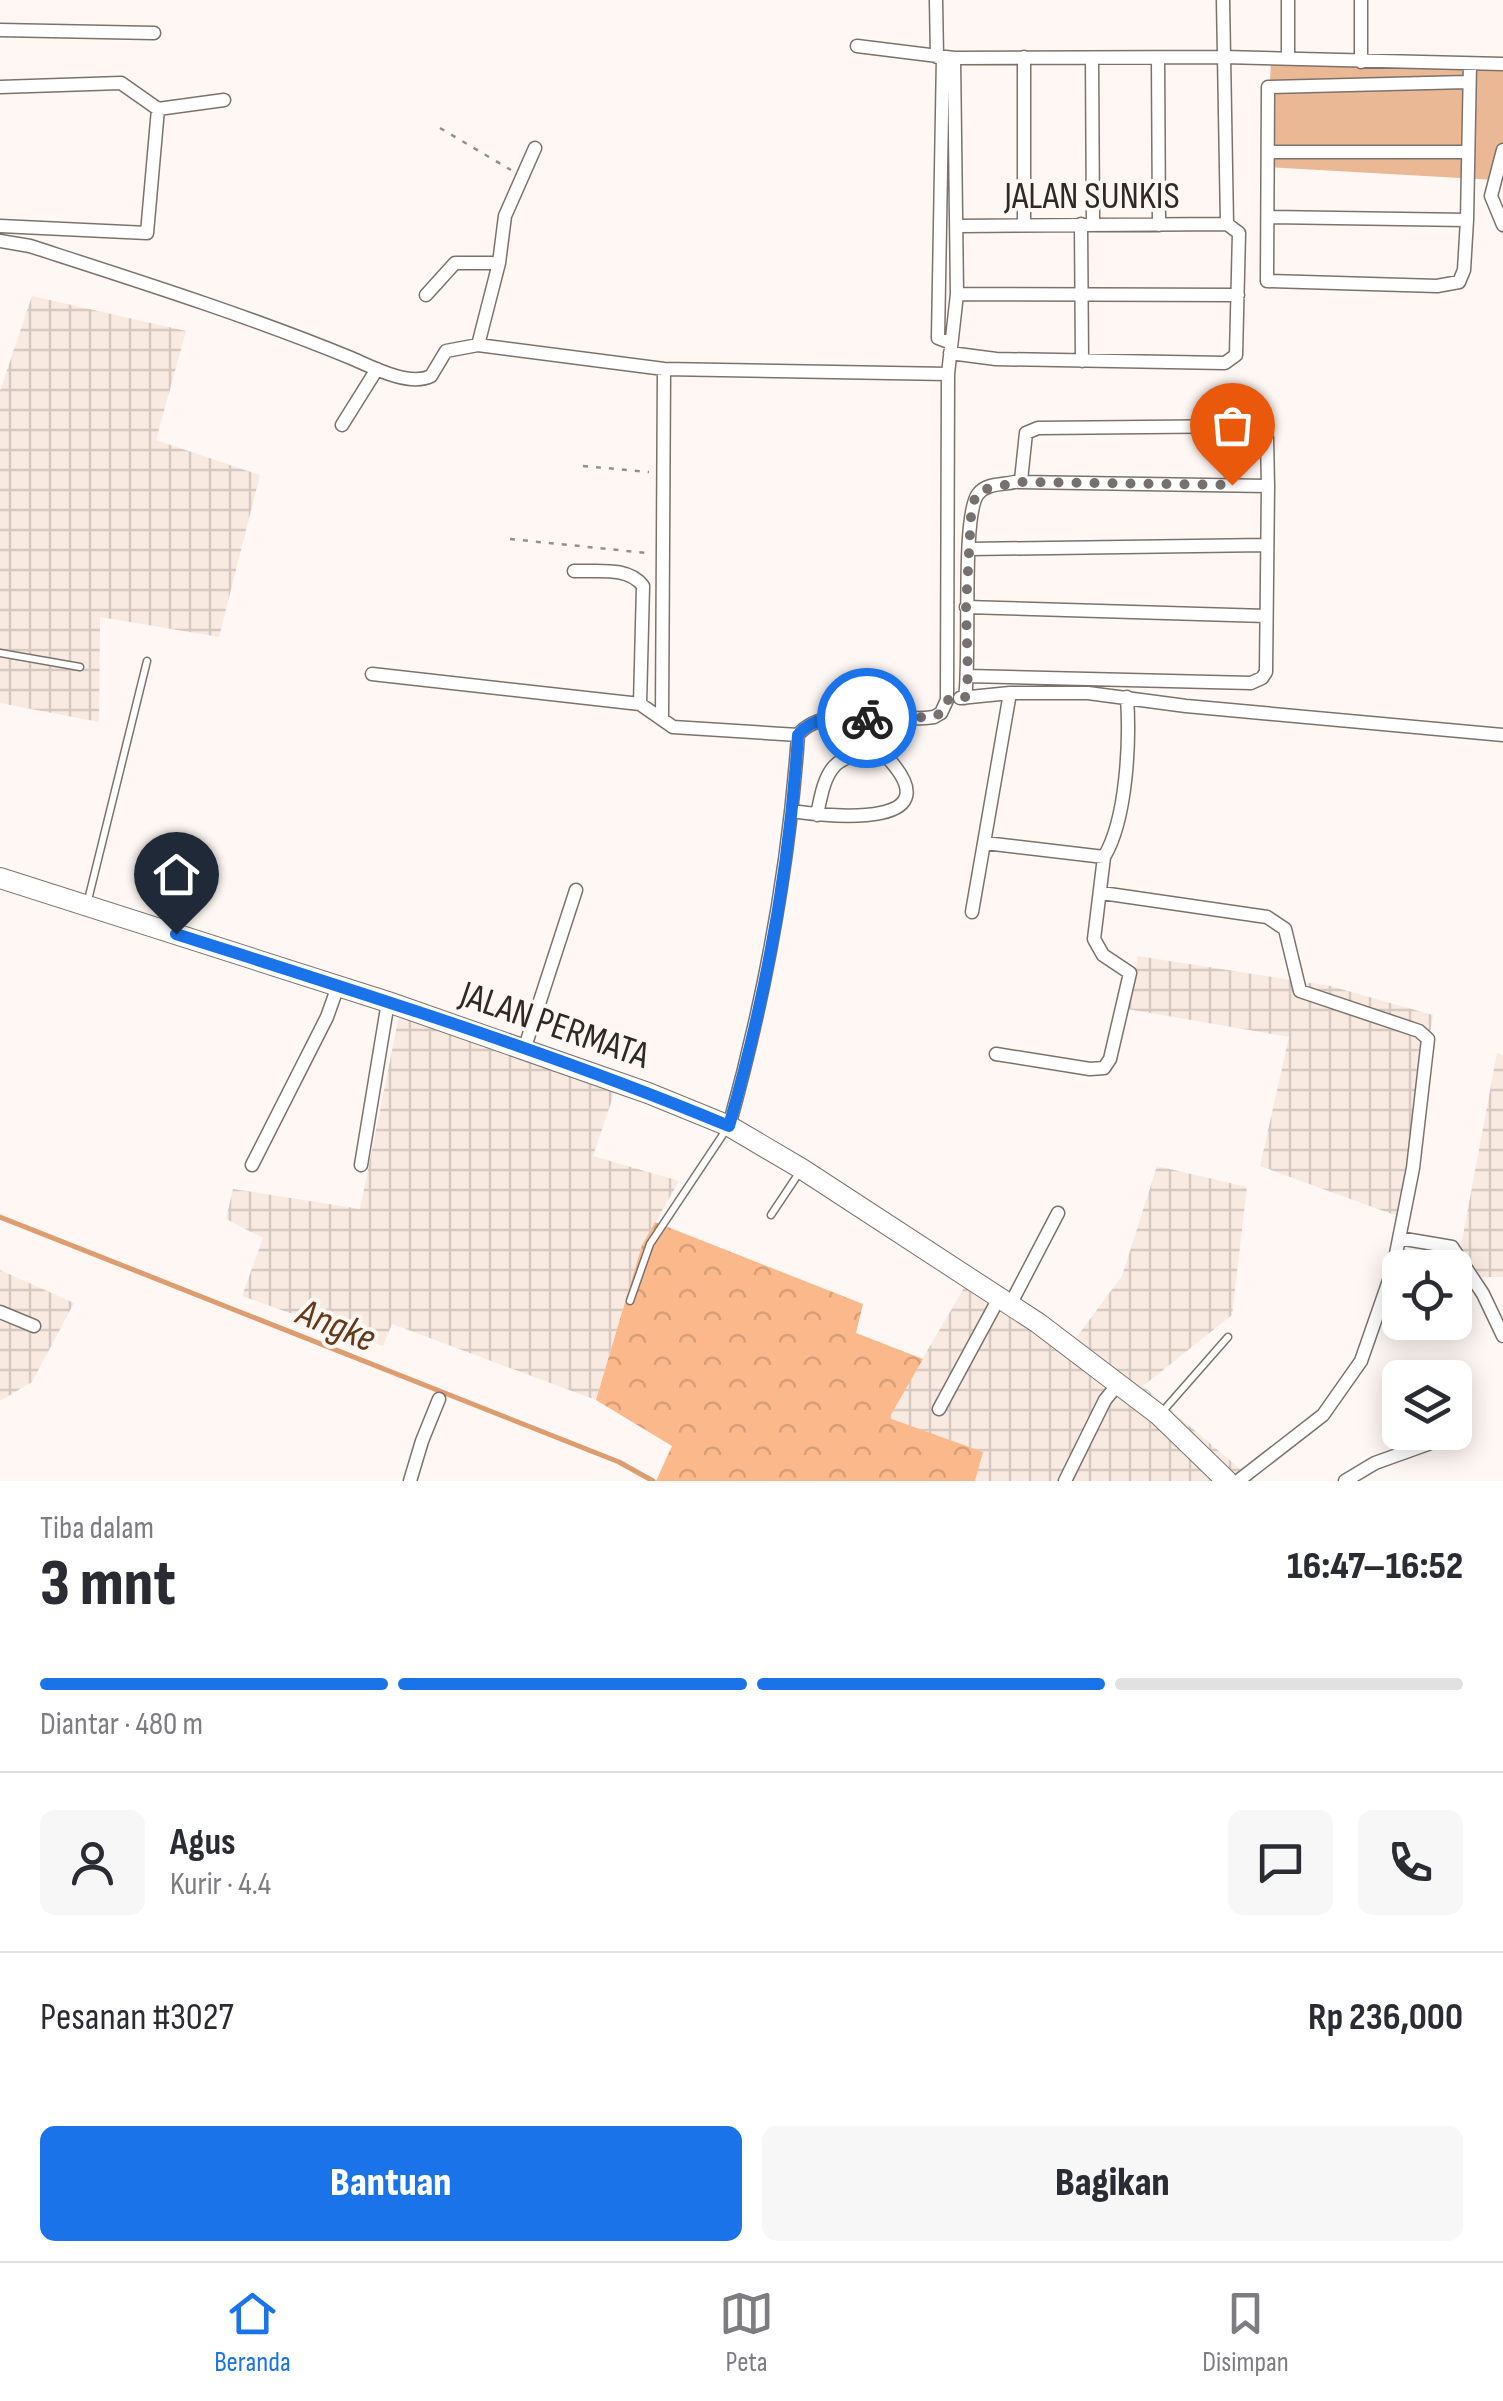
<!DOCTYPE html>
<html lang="id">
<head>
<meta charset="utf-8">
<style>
	body { margin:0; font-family:"Sofia Sans Condensed",sans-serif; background:#f7f7f7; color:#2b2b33; height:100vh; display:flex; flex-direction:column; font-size:38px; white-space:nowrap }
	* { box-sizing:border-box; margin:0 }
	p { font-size:32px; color:#7c7c81 }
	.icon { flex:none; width:55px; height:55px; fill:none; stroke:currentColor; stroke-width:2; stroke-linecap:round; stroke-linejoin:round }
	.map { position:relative; height:1481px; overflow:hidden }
	.sheet { display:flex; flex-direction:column; background:#fff; flex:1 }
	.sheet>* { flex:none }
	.tools { position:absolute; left:1382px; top:1250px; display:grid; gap:20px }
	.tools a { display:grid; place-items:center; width:90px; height:90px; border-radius:15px; background:#fff; box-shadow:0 5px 25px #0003; font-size:50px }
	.pin { position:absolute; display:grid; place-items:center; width:85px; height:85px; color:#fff; margin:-102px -42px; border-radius:50% 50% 50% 0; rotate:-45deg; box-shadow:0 0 10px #0007 }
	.pin .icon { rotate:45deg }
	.courier { position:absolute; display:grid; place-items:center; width:100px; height:100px; margin:-50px; border:8px solid #1a73e8; border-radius:50%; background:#fff; color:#222; box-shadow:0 2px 12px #0007 }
	.head em { font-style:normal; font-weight:800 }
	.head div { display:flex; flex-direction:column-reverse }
	.head { display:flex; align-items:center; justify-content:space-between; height:170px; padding:0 40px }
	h1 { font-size:65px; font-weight:800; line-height:75px }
	.bar { display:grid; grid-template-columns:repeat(4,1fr); gap:15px 10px; align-content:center; height:120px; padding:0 40px }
	.bar i { height:12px; border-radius:8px; background:#e1e1e2 }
	.bar .on { background:#1a73e8 }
	.bar p { grid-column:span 4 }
	.line { display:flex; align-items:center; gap:25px; padding:0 40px; border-top:2px solid #e1e1e2 }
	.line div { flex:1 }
	.round { display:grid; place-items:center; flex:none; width:105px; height:105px; border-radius:15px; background:#f7f7f7 }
	.button { display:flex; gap:20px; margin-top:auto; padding:20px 40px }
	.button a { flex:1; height:115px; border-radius:15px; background:#1a73e8; color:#fff; font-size:40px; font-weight:800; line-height:115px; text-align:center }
	.button a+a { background:#f7f7f7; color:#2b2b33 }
	.dock { display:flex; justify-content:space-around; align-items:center; height:140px; border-top:2px solid #e1e1e2; background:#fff; font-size:28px; color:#7c7c81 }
	.dock a { display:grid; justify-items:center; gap:5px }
	.dock .on { color:#1a73e8 }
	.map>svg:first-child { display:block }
</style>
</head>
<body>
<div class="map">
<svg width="1503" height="1481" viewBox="0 0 1503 1481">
	<defs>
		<pattern id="industrial-grid" width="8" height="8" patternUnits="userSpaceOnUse" patternTransform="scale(2.5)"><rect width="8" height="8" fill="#f9eae1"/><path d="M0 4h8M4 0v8" fill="none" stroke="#d6c9c1"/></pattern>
		<pattern id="forest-crowns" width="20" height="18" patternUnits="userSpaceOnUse" patternTransform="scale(2.5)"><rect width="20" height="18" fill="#fbb88a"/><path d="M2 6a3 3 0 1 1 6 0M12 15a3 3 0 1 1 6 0" fill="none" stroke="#d79e77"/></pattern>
	</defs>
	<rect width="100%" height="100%" fill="#fef7f3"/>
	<path fill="url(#industrial-grid)" d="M32,296L186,331L156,440L260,475L219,637L100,617L99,722L0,703V391Z
		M1138,956L1330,986L1433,1015L1400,1217L1260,1166L1289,1037L1127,1009Z
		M399,1016L617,1085L593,1156L679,1181L642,1245L596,1400L392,1324L383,1346L242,1296L263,1238L226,1219L233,1189L360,1209Z
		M1497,1053L1503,1055V1277H1479L1461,1246Z
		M1157,1166L1247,1187L1232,1315L1143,1386L1254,1481H975L982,1452L888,1418L971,1276L1070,1346L1122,1276Z
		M0,1270L74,1303L32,1382L0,1401Z"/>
	<path fill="#ebb896" d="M1271,62L1503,67V160L1496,180L1265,167Z"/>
	<path fill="url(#forest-crowns)" d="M655,1222L863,1304L856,1333L923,1359L889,1418L983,1452L975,1481H656L672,1446L596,1400L642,1245Z"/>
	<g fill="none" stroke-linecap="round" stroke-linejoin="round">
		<path stroke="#de9d70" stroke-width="5" d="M0,1217L619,1462L653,1481"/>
		<g stroke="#7c726c" stroke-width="9">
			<path id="lane" d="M0,653L80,667
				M88,900L147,661
				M771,1215L801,1170
				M630,1301L650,1244L728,1127
				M1163,1411L1228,1337"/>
		</g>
		<g stroke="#7c726c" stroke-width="15">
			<path id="street" d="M936,0L937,57
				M1223,0L1227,224
				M1288,0V59
				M0,30L154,33
				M857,46L954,58L1224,57L1503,64
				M943,57L938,338L951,343
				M1092,58L1093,224
				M1158,58L1159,225
				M1361,62V0
				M1467,82L1268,87L1267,281L1437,286L1459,282L1464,270L1467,220L1470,64
				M0,87L121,83L158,109L147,233L0,226
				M158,109L224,100
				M1503,150L1491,196L1503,225
				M1269,152H1468
				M1269,217L1467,220
				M1081,224L1082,361
				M1024,225V57
				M958,226L1227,224
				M0,241L30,246C138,281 246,315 351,358C372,367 409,387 431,376L446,351L478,345L664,369L948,374
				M957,294L1238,295
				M426,295L455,263H499
				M478,345L499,263L505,216L535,148
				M950,353L996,359L1225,363L1236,355L1239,233L1227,224
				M342,425L377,369
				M1019,482L1268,486
				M970,549L1266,545
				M574,571C597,572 628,566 643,586L640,704
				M966,607L1266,616
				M372,674L640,704L673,727L798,735
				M960,698L1010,693H1088L1186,706L1503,735
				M965,698C971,659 961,516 978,494C988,481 1008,486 1021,480L1026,433L1038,428L1253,426L1264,429L1267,438L1268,486L1266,672L1262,678L1251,683L968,676
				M662,717L664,369
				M791,811C834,817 957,829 884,754C832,752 826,768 817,815
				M985,843L1104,857C1127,819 1130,741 1127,697
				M1102,893L1267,917L1285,929L1300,991L1419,1031L1428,1039L1413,1168L1393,1269L1361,1361L1323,1415L1238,1481
				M972,912L1010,693
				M524,1050L576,890
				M996,1054L1090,1069L1104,1068L1110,1059L1130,973L1103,955L1094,939L1104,857
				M729,1126C764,1000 789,867 798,735C824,702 896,724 934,717L941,713L947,700L948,374L957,294L954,58
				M252,1165L327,1017L338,986
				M361,1165L388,1002
				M1399,1238L1452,1247L1483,1294L1503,1336
				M1010,1305L1058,1213
				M0,1312L34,1326
				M939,1409L999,1298
				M410,1481L422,1441L439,1399
				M1065,1481L1105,1400L1119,1383
				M1345,1481L1375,1463L1428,1444"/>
		</g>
		<g stroke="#7c726c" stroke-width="22">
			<path id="primary" d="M0,878L388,1002L648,1093L729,1126L802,1169L1038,1323L1159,1415L1227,1481"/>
		</g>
		<path stroke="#958f8c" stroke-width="2.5" stroke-dasharray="5 8" stroke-linecap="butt" d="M440,128L511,170
			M583,466L649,472
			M510,539L647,553"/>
		<use href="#lane" stroke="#fff" stroke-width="6"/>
		<use href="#street" stroke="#fff" stroke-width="12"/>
		<use href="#primary" stroke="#fff" stroke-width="20"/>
	</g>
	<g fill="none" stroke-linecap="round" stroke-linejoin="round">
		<path stroke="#76716e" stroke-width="10" stroke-dasharray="0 18" d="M867,718L934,717L941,713L948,700L965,698L968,676L966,607L971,516L975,497L982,490L1019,482L1232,485"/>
		<path stroke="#1a73e8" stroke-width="12" d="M176,934C361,993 549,1051 729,1126C765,1000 790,866 798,735C815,714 842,718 867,718"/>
	</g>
	<g text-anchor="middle" stroke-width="8" stroke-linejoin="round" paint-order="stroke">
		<g font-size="38" fill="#2d2926" stroke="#fef7f3">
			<text x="1092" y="208">JALAN SUNKIS</text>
			<text transform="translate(555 1024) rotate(19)" y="13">JALAN PERMATA</text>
		</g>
		<g font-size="40" font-style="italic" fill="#663a19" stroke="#fef7f3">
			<text transform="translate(337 1324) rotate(22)" y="14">Angke</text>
		</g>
	</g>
</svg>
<div class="tools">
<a><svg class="icon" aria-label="locate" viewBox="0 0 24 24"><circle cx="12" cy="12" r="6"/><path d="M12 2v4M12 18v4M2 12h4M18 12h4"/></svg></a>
<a><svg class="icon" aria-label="layers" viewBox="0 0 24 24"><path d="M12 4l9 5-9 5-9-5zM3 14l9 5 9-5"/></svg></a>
</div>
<div class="pin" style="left:1232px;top:485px;background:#ea580c"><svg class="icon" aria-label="bag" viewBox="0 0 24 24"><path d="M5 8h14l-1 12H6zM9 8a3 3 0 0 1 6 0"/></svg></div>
<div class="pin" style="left:176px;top:934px;background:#1f2937"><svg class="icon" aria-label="home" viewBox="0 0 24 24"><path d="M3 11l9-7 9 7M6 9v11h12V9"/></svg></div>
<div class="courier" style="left:867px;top:718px"><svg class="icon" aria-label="bike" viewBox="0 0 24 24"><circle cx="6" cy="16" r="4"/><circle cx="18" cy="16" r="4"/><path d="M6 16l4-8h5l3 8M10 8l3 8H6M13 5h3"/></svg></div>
</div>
<section class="sheet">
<div class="head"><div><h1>3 mnt</h1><p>Tiba dalam</p></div><em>16:47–16:52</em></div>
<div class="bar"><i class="on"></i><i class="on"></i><i class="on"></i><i></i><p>Diantar · 480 m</p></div>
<div class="line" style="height:180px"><a class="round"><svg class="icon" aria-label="person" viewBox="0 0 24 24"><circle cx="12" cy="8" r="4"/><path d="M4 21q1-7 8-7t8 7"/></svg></a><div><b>Agus</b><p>Kurir · 4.4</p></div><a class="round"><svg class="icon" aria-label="chat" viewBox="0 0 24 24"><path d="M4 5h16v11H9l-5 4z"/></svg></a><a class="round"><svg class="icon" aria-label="phone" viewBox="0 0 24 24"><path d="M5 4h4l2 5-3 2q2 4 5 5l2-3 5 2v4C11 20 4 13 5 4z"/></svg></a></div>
<div class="line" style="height:130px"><div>Pesanan #3027</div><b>Rp 236,000</b></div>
<div class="button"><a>Bantuan</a><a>Bagikan</a></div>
</section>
<nav class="dock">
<a class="on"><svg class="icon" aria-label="home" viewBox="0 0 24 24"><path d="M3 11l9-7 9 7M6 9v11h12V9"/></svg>Beranda</a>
<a><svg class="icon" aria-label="map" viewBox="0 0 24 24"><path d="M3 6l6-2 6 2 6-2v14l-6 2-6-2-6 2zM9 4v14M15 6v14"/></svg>Peta</a>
<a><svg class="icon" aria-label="saved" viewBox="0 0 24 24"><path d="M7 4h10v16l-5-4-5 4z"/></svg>Disimpan</a>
</nav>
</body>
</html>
